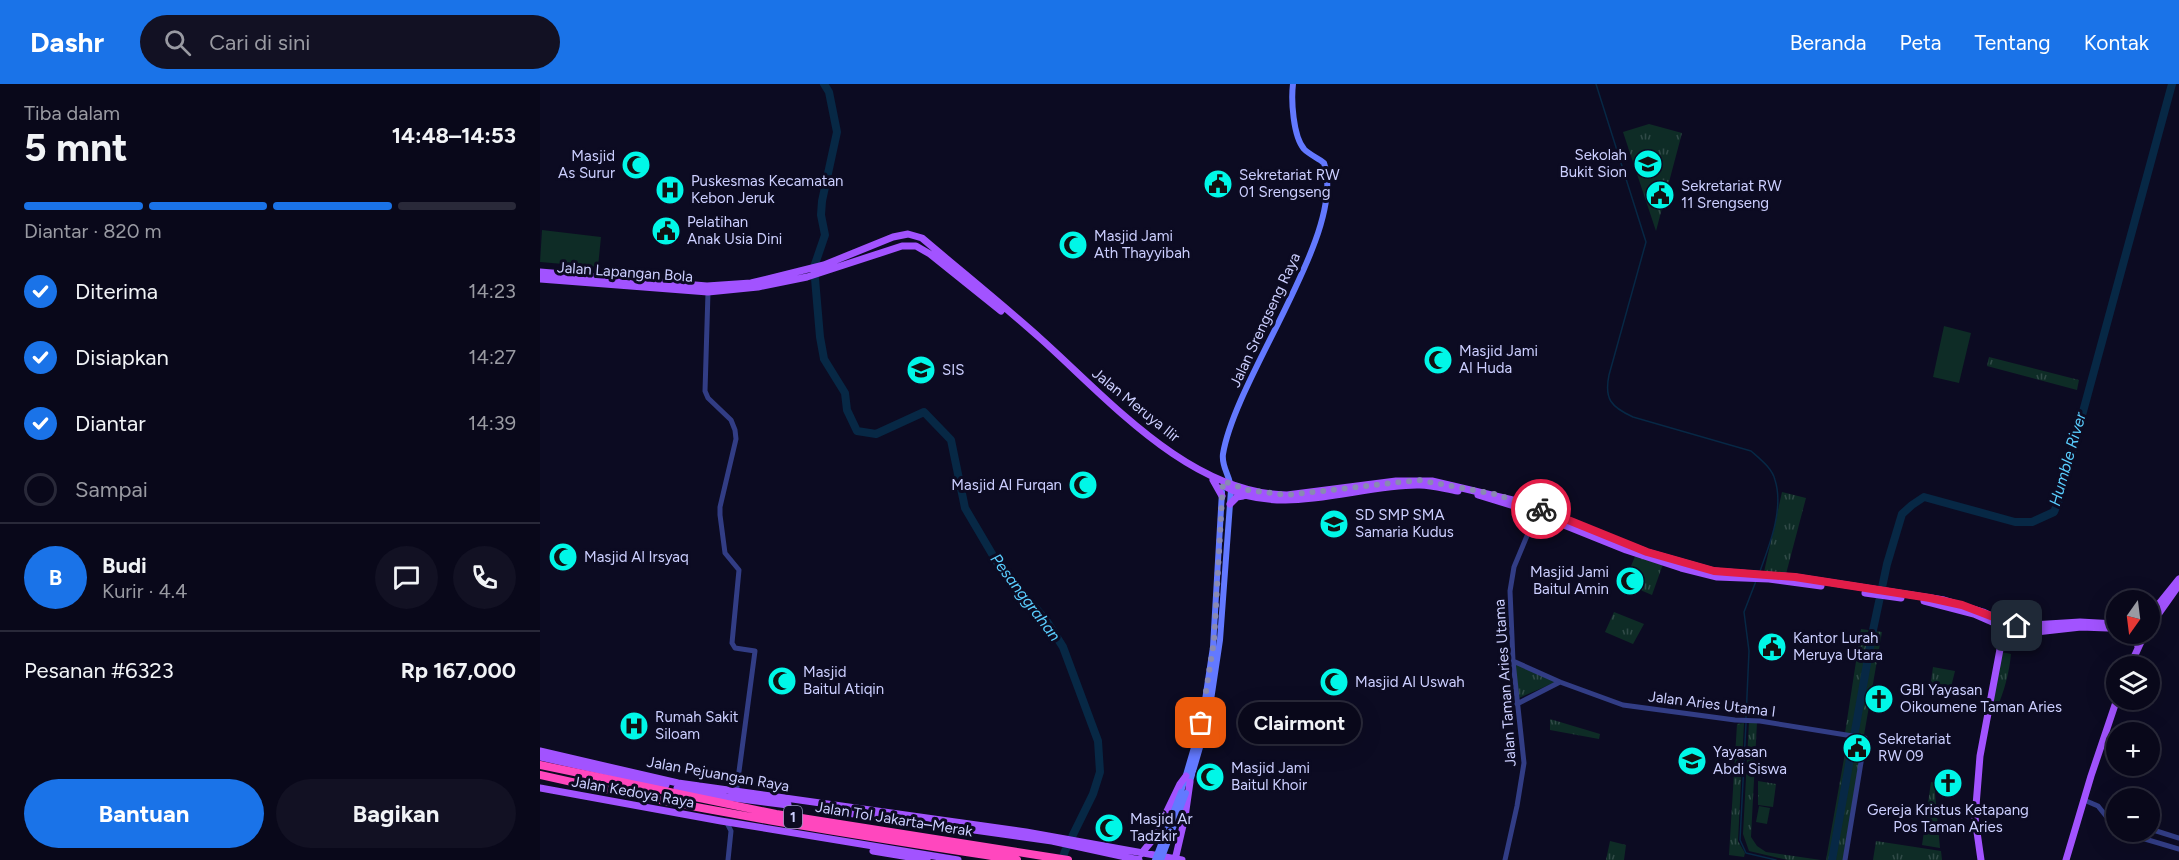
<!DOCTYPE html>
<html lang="id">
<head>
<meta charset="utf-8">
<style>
	body { margin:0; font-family:Figtree,sans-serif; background:#121123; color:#f1f3f6; height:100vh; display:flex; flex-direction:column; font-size:22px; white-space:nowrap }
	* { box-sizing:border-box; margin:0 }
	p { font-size:20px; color:#999aa2 }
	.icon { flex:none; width:33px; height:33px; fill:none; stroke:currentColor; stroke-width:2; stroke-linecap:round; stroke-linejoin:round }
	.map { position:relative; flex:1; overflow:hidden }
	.drawer { display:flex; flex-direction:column; background:#09081a; width:540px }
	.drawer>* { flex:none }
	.needle { width:39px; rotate:194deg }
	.buttons { position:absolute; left:1566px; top:506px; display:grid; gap:12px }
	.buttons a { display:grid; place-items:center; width:54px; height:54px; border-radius:50%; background:#09081a; box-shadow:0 6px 24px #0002,0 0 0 2px #292939; font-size:30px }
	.pin { position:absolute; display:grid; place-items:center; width:51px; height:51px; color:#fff; margin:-26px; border-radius:12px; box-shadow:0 3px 9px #0006 }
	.courier { position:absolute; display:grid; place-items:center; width:60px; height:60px; margin:-30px; border:4px solid #e11d48; border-radius:50%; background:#fff; color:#222; box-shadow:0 2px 8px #0007 }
	.bubble { position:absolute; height:42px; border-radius:21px; background:#09081a; box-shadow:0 6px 24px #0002,0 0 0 2px #292939; font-size:20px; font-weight:700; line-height:42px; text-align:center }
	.head em { font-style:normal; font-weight:700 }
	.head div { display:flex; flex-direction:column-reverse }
	.head { display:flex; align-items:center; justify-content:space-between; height:102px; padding:0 24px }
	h1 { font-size:39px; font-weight:700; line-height:45px }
	.bar { display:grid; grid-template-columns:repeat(4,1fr); gap:9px 6px; align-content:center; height:72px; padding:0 24px }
	.bar i { height:8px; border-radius:4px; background:#292939 }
	.bar .current { background:#1a73e8 }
	.bar p { grid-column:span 4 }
	.line { display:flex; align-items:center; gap:15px; padding:0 24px; border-top:2px solid #292939 }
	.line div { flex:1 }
	.round { display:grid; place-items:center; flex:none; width:63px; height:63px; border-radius:32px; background:#121123 }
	ol { padding:0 24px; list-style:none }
	li { display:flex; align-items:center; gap:18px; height:66px }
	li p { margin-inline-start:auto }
	li .icon { padding:6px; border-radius:50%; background:#1a73e8; color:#fff; stroke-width:4 }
	li:last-child { color:#999aa2 }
	li i { width:33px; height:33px; border:3px solid #292939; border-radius:50% }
	.button { display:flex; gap:12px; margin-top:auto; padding:12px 24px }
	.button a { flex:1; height:69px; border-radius:36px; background:#1a73e8; color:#fff; font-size:24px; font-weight:700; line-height:69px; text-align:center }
	.button a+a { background:#121123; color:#f1f3f6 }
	header { display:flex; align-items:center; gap:36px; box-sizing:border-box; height:84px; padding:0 30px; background:#1a73e8; color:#fff }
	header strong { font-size:28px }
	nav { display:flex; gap:33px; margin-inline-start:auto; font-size:21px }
	.search { width:420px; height:54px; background:#121123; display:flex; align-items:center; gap:15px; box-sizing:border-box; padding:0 21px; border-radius:33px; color:#999aa2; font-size:22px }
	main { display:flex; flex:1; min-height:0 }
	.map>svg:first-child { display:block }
</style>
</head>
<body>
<header>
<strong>Dashr</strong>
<div class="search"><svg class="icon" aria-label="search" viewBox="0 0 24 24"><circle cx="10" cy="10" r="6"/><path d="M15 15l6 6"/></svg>Cari di sini</div>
<nav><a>Beranda</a><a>Peta</a><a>Tentang</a><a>Kontak</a></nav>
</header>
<main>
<section class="drawer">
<div class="head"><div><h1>5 mnt</h1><p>Tiba dalam</p></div><em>14:48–14:53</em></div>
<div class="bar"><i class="current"></i><i class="current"></i><i class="current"></i><i></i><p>Diantar · 820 m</p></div>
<ol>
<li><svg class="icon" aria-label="check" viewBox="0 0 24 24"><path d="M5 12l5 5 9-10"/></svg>Diterima<p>14:23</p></li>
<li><svg class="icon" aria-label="check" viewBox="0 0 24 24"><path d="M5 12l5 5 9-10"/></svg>Disiapkan<p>14:27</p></li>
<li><svg class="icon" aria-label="check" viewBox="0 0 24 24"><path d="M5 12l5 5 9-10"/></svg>Diantar<p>14:39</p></li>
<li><i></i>Sampai</li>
</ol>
<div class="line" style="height:108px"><b class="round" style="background:#1a73e8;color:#fff">B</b><div><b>Budi</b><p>Kurir · 4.4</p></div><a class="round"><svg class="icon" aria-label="chat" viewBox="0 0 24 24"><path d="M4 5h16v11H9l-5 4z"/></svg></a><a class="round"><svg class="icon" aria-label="phone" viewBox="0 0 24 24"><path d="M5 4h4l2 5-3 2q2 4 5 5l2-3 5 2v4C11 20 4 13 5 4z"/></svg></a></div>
<div class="line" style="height:78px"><div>Pesanan #6323</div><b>Rp 167,000</b></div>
<div class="button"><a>Bantuan</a><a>Bagikan</a></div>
</section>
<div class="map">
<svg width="1639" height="776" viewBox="0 0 1639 776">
	<defs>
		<pattern id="park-tufts" width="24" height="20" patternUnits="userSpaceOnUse" patternTransform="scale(1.5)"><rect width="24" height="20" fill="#0e2c26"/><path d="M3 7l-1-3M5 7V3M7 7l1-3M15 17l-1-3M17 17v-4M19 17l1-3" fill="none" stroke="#304a47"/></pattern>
	</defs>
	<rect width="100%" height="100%" fill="#0c0b22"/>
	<path fill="#0e2c26" d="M2,146L61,153L58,183L0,178Z
		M1404,242L1431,249L1419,299L1393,293Z
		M1219,722L1230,724L1227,740L1216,738Z"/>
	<path fill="url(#park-tufts)" d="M1109,40L1142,49L1116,147L1083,48Z
		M1449,273L1539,296L1537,306L1447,282Z
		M1242,408L1266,414L1246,490L1224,488Z
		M1096,470L1123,480L1112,511L1084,499Z
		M1074,528L1104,540L1093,560L1065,548Z
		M1321,545L1342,548L1324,651L1305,649Z
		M1461,568L1471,570C1469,590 1464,608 1456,626L1452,625Z
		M975,580L1016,598L979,614Z
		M1393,583L1415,587L1410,607L1390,604Z
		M706,620L752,624L795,621L790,655L703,640Z
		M1010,635L1060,650L1059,655L1010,646Z
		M1209,638H1217L1211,753L1217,762L1226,768L1281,776H1248L1209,767L1203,750Z
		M1204,639L1198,757L1205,769L1204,773L1189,771L1197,640Z
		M1308,652H1312L1290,776H1286Z
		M1315,652L1323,654L1303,776H1293Z
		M1218,697L1236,700L1233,723L1218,721Z
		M1391,698L1396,699L1395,709L1400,764L1382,761Z
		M1070,757L1086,761L1084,776H1066Z
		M1336,757L1401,767L1402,776H1333Z"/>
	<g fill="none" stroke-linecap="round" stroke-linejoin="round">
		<path stroke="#072845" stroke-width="1.5" d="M1056,0L1106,158L1069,291C1064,315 1071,323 1093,333L1211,367C1220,375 1232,384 1235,396C1244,424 1230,460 1220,487
			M1206,634L1209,567L1204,528L1216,497
			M1206,639L1200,756L1206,769L1236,776"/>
		<path stroke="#072845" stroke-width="8" d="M284,0L289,8L297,48L282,117L281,131L285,151L274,183L280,253L284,275L305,309L307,326L317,347L336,350L384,328L411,356L425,424L458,480L506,536L523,563L558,657L560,688L553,710L525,767L522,776
			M1292,776L1333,546L1347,480L1362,430L1372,421L1384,413L1475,438H1492L1514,428L1519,416L1632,0"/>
		<path stroke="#323d85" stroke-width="5" d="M168,208L165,307L168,314L191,336L195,346L196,355L180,423V431L185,469L199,486L192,559L195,564L215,567L196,710
			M973,577L1020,598L1083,621L1195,636L1220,637L1325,654L1305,776
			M977,620L1020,598
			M1544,716L1558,722L1566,732L1576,736
			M188,741L191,747L188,776
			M1610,745L1639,754
			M1585,747L1588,750L1639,765
			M965,776L977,722L984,679L973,577L970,507L974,483L997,428"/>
		<path stroke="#6379ff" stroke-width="6" d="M649,701L668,636L680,556L691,406C691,393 681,383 683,370C696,292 808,147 784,79C778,74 770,71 764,65C753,52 751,16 753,0
			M641,708L662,636L673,563L682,408"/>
		<path stroke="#a253ff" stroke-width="7" d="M0,188L167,202L211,199L284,181L353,153L368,150L382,154C422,188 463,221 501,255C568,315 650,410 747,411L856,397H892L977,417L1107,468L1174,487L1255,493L1404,516L1443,528L1468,540L1477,542L1540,538L1576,540
			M0,195L168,208L218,203L267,193L362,162H376L390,170L461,227
			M673,396L682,412
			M684,402C739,434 817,401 877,401C890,400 905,405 918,407
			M938,411L984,425L1086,466L1141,484L1177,493L1229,495L1281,502
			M690,420L697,413L703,412
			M1325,509L1361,514
			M1384,517L1434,530L1473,547L1488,549L1541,543L1568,544
			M1610,531L1639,495
			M1610,542L1639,501
			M1595,549L1598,563
			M1590,582L1605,549
			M0,667L138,699L486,748L642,776
			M0,673L126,701
			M0,704L181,737L418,776
			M137,704L186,713L248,721
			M300,728L343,734
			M434,746L512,757L599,776
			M333,767L387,776
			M601,770L614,754L640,700L646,692
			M635,776L645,733L650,698
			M1441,776L1435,734L1440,672L1464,544
			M1526,776L1551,692L1577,615"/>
		<path stroke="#ff47be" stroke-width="8" d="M0,681L236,730L528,776
			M0,691C158,727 317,751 477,776"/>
		<path stroke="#6379ff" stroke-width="6" d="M615,776L641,708
			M621,776L646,709"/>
	</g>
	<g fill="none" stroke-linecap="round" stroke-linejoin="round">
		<path stroke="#898ab2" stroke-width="6" stroke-dasharray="0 10.8" d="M661,639L674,557L683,397L708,406L747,411L879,396L954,410L1001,425"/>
		<path stroke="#e11d48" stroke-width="8" d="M1001,425L1107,468L1174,487L1255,493L1390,514L1422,521L1477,542"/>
	</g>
	<defs>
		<g id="school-disc" transform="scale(1.5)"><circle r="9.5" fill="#00f7e7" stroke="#0c0b22"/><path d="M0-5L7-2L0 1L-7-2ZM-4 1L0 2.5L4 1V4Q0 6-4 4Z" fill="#111"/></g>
		<g id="mosque-disc" transform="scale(1.5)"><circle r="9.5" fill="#00f7e7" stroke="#0c0b22"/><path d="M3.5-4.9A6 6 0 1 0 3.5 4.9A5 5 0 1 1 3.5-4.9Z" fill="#111"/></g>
		<g id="civic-disc" transform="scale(1.5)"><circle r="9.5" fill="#00f7e7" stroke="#0c0b22"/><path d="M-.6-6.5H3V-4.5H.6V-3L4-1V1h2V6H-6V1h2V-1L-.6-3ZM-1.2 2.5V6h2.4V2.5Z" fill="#111"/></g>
		<g id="hospital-disc" transform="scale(1.5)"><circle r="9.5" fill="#00f7e7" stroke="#0c0b22"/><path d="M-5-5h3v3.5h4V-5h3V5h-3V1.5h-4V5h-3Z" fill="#111"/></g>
		<g id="church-disc" transform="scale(1.5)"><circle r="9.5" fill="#00f7e7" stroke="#0c0b22"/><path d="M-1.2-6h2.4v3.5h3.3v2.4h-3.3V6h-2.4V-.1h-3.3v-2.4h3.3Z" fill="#111"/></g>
		<g id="university-disc" transform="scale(1.5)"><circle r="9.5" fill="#00f7e7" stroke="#0c0b22"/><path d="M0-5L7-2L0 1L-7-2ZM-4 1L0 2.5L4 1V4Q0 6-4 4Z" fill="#111"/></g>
	</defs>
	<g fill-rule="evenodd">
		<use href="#school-disc" x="1108" y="80"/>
		<use href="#mosque-disc" x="96" y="81"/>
		<use href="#civic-disc" x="678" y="100"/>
		<use href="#hospital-disc" x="130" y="106"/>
		<use href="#civic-disc" x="1120" y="111"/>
		<use href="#civic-disc" x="126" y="147"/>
		<use href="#mosque-disc" x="533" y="161"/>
		<use href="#mosque-disc" x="898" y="276"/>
		<use href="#school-disc" x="381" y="286"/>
		<use href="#mosque-disc" x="543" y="401"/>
		<use href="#school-disc" x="794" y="440"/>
		<use href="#mosque-disc" x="23" y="473"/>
		<use href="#mosque-disc" x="1090" y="497"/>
		<use href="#civic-disc" x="1232" y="563"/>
		<use href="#mosque-disc" x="242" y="597"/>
		<use href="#mosque-disc" x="794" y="598"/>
		<use href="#church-disc" x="1339" y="615"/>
		<use href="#hospital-disc" x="94" y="642"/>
		<use href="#civic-disc" x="1317" y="664"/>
		<use href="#university-disc" x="1152" y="677"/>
		<use href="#mosque-disc" x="670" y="693"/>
		<use href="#church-disc" x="1408" y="699"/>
		<use href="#mosque-disc" x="569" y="744"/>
	</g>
	<g text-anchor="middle" stroke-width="6" stroke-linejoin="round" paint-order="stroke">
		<rect fill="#0c0b22" stroke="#9294bd" stroke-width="1.5" x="244" y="722" width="18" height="22" rx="4.5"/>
		<g font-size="14" font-weight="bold" fill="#cccfff">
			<text x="253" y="738">1</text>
		</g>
		<g font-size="15" fill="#cccfff" stroke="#0c0b22" text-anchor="start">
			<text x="1087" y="76" text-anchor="end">Sekolah<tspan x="1087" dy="17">Bukit Sion</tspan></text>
			<text x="75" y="77" text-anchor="end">Masjid<tspan x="75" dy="17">As Surur</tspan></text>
			<text x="699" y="96">Sekretariat RW<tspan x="699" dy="17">01 Srengseng</tspan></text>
			<text x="151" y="102">Puskesmas Kecamatan<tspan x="151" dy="17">Kebon Jeruk</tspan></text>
			<text x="1141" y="107">Sekretariat RW<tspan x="1141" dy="17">11 Srengseng</tspan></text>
			<text x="147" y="143">Pelatihan<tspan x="147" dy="17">Anak Usia Dini</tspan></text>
			<text x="554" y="157">Masjid Jami<tspan x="554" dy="17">Ath Thayyibah</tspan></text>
			<text x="919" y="272">Masjid Jami<tspan x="919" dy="17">Al Huda</tspan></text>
			<text x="402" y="291">SIS</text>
			<text x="522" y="406" text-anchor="end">Masjid Al Furqan</text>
			<text x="815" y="436">SD SMP SMA<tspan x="815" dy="17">Samaria Kudus</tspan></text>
			<text x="44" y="478">Masjid Al Irsyaq</text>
			<text x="1069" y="493" text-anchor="end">Masjid Jami<tspan x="1069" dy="17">Baitul Amin</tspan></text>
			<text x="1253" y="559">Kantor Lurah<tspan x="1253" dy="17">Meruya Utara</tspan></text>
			<text x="263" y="593">Masjid<tspan x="263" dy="17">Baitul Atiqin</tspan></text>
			<text x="815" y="603">Masjid Al Uswah</text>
			<text x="1360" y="611">GBI Yayasan<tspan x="1360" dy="17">Oikoumene Taman Aries</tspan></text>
			<text x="115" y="638">Rumah Sakit<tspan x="115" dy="17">Siloam</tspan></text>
			<text x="1338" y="660">Sekretariat<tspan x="1338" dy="17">RW 09</tspan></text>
			<text x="1173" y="673">Yayasan<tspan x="1173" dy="17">Abdi Siswa</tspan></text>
			<text x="691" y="689">Masjid Jami<tspan x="691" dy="17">Baitul Khoir</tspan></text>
			<text x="1408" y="731" text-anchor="middle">Gereja Kristus Ketapang<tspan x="1408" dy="17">Pos Taman Aries</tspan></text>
			<text x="590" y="740">Masjid Ar<tspan x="590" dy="17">Tadzkir</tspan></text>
		</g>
		<g font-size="15" fill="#cccfff" stroke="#0c0b22">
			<text transform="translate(85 188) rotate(4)" y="5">Jalan Lapangan Bola</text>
			<text transform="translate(725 236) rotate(-65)" y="5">Jalan Srengseng Raya</text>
			<text transform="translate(596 321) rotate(39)" y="5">Jalan Meruya Ilir</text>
			<text transform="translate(965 599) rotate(-94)" y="5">Jalan Taman Aries Utama</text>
			<text transform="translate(1172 620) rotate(7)" y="5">Jalan Aries Utama I</text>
			<text transform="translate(178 690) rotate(10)" y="5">Jalan Pejuangan Raya</text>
			<text transform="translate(93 708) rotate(10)" y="5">Jalan Kedoya Raya</text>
			<text transform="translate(354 735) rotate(9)" y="5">Jalan Tol Jakarta–Merak</text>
		</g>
		<g font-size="16" font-style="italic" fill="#5aceff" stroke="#0c0b22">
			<text transform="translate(1527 375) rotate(-74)" y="6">Humble River</text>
			<text transform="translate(486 513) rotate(53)" y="6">Pesanggrahan</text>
		</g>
	</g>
</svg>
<div class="buttons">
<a><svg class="needle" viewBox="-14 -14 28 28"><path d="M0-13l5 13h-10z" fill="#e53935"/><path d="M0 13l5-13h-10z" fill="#999aa2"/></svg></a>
<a><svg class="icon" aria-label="layers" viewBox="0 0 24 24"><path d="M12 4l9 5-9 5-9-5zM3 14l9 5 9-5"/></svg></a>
<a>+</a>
<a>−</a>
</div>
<div class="pin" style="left:661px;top:639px;background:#ea580c"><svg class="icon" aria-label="bag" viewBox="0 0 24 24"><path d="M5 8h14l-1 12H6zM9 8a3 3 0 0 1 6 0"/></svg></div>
<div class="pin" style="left:1477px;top:542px;background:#1f2937"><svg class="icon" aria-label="home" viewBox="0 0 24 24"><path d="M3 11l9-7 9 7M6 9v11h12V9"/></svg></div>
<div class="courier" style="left:1001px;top:425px"><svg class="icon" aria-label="bike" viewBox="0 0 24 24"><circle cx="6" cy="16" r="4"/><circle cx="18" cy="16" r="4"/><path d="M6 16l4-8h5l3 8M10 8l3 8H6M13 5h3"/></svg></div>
<div class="bubble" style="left:698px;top:618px;width:123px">Clairmont</div>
</div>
</main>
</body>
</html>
